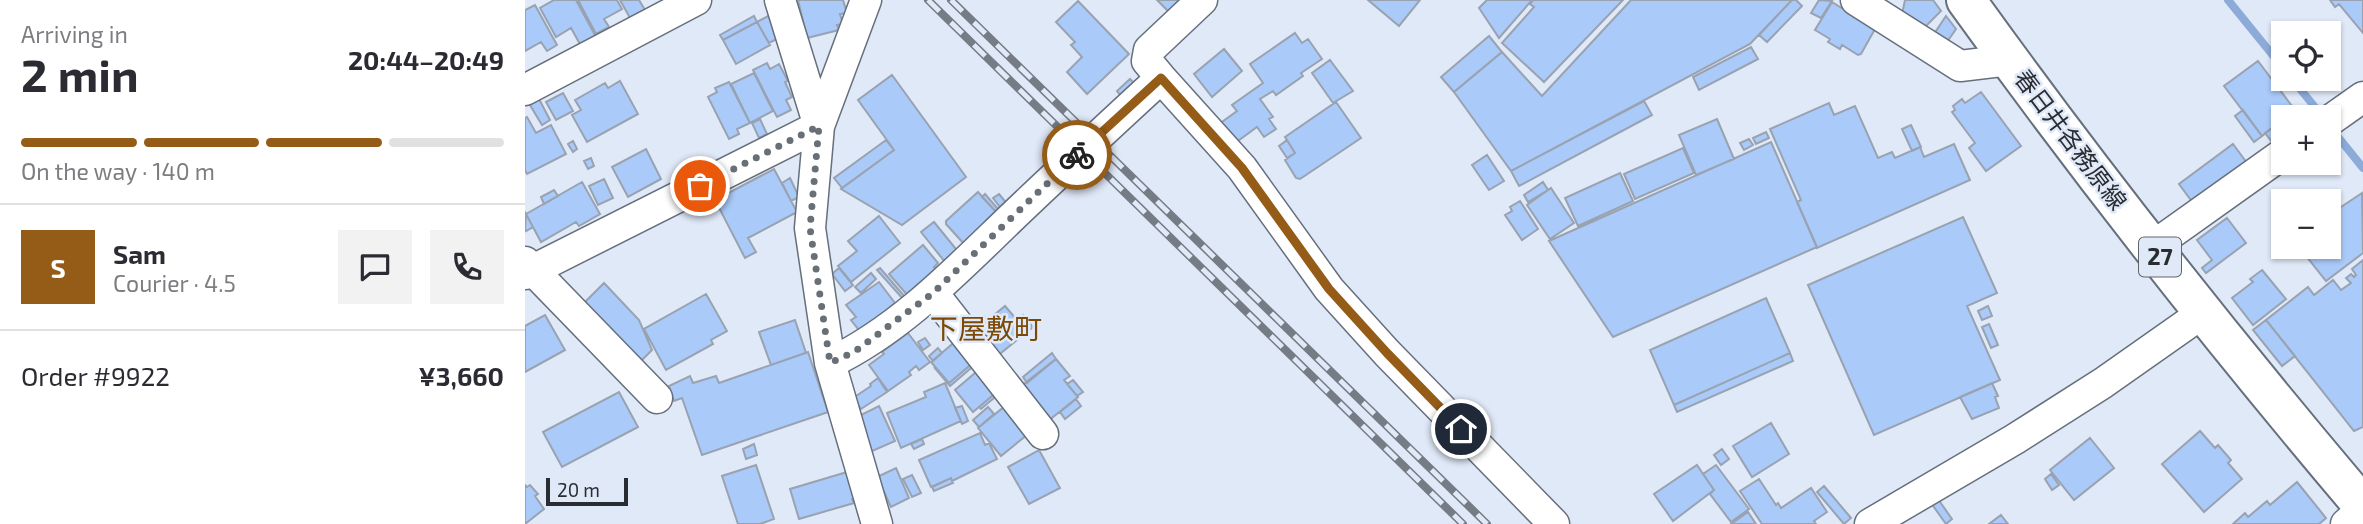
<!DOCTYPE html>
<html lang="en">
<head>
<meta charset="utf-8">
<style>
	body { margin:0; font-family:"Exo 2","Noto Sans JP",sans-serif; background:#f2f2f3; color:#2b2b33; height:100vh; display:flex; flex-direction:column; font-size:26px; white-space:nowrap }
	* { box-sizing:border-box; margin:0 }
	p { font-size:23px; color:#7c7c81 }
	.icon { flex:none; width:38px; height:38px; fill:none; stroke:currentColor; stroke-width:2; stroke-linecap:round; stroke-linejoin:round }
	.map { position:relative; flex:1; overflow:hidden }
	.panel { display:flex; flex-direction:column; background:#fff; width:525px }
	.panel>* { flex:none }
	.buttons { position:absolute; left:1746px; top:21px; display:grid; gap:14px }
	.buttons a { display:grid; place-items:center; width:70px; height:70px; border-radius:0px; background:#fff; box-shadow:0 2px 5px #0004; font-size:35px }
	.scale { position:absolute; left:21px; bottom:18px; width:82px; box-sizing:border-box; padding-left:7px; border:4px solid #292d32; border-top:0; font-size:19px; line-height:24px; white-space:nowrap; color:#292d32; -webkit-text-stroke:5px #e0e9f8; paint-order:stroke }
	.pin { position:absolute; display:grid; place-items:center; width:60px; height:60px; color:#fff; margin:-30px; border:4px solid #fff; border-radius:50%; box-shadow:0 2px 7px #0007 }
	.courier { position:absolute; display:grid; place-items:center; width:70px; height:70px; margin:-35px; border:5px solid #955c17; border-radius:50%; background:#fff; color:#222; box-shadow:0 2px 9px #0007 }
	.head em { font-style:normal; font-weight:700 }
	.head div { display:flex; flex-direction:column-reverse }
	.head { display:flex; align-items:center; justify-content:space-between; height:119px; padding:0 21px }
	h1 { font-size:46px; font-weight:700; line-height:52px }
	.bar { display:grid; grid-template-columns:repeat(4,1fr); gap:10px 7px; align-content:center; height:84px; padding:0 21px }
	.bar i { height:9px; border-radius:5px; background:#e1e1e2 }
	.bar .current { background:#955c17 }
	.bar p { grid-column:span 4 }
	.line { display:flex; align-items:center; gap:18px; padding:0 21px; border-top:2px solid #e1e1e2 }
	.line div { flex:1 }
	.round { display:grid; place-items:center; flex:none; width:74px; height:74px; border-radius:0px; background:#f2f2f3 }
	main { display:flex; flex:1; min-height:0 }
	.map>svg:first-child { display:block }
</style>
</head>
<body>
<main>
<section class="panel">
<div class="head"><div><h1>2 min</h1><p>Arriving in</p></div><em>20:44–20:49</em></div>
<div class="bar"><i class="current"></i><i class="current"></i><i class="current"></i><i></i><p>On the way · 140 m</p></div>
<div class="line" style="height:126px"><b class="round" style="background:#955c17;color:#fff">S</b><div><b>Sam</b><p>Courier · 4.5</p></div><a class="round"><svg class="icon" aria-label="chat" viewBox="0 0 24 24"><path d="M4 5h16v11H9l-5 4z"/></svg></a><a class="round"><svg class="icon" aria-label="phone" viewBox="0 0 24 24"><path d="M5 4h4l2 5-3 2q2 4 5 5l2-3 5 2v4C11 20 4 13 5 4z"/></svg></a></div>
<div class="line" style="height:91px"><div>Order #9922</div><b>¥3,660</b></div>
</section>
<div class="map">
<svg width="1838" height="524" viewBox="0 0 1838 524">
	<rect width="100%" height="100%" fill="#e0e9f8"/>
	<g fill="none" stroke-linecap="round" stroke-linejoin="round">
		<path stroke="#8cabd9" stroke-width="8" d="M1703,0L1759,69
			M1767,79L1798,117
			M1805,127L1838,168"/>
	</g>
	<path fill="#aacaf9" stroke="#99a2b0" stroke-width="2" d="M29,0H51L71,37L56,46L46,28L31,37L15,8Z
		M53,0H92L97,9L79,19L84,27L71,34Z
		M95,0H114L120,10L105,18Z
		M273,0H318L322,13L315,14L318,24L312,25L314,30L282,38Z
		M632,0H663L647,15Z
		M843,0H895L874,26Z
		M962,0H1007L974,38L954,8Z
		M1008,0H1098L1019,82L977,43L1009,7L1005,4Z
		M1106,0H1267L1225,44L986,171L929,92L977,52L1017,96Z
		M1267,0H1271L1277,6L1242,42L1234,35Z
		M1294,0L1307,1L1296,18L1286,13Z
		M1380,0H1408L1416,11L1400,27L1377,14Z
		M1805,0H1838V33L1814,4L1810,7Z
		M553,1L604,54L562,94L542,72L557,57L546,45L550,42L531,22Z
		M1307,2L1350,29L1336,54L1333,55L1317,45L1315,49L1303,42L1305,39L1290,30Z
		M10,5L32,45L22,51L16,42L0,51V10Z
		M245,15L252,39L244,43L232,22Z
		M229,16L232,22L198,40L195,35Z
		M1421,16L1431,29L1422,42L1409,34Z
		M232,22L245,45L211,64L198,40Z
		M770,33L777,43L783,39L797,59L776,73L778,76L751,95L748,91L735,99L748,117L744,119L751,129L739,137L732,127L713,141L717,146L690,127L712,111L707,105L738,83L725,64Z
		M964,36L977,52L929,92L916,77Z
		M1226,47L1233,59L1174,90L1168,77Z
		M699,49L717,71L687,97L669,74Z
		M805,60L828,91L808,103L787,73Z
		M1733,61L1770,110L1737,136L1699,86Z
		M242,63L245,69L254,64L263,81L260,82L267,97L261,100L266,110L252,117L228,70Z
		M229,73L248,111L225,123L206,84Z
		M367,75L441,177L377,225L316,189L369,150L333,100Z
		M605,79L613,87L599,100L592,91Z
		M95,81L113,114L62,142L47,115L56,110L50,100L80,83L83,88Z
		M204,82L225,123L212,129L214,134L204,139L183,97L192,92L190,88Z
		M1456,92L1496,146L1461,171L1444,148L1450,143L1427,112L1430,110L1428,106L1437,99L1440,103Z
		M38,93L48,111L31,120L21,102Z
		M14,99L25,120L17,125L5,105Z
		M1119,101L1127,115L994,186L986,171Z
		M811,102L836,138L775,179L771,178L760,160L770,153L760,137Z
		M1304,103L1309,115L1330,106L1353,158L1367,152L1370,158L1395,147L1399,157L1429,144L1445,180L1292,248L1272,202L1276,200L1245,129Z
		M1718,110L1737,136L1729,142L1710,116Z
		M1770,110L1775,117H1761Z
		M2,117L11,133L26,125L41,154L2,174L0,170V118Z
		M235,119L242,134L234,138L227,123Z
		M1192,119L1209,159L1171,175L1154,135Z
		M1759,119V132L1747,142L1740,133Z
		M1386,125L1396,147L1387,151L1377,129Z
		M1241,132L1244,138L1231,144L1228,138Z
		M1224,139L1228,145L1219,150L1215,143Z
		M361,140L369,150L317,188L309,178Z
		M762,140L770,153L762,158L754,146Z
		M48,141L52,149L48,152L43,144Z
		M1246,142L1292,247L1088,337L1024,241Z
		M1708,144L1722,163L1668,203L1654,184Z
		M1158,148L1169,173L1110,199L1099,174Z
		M121,149L136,179L103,197L87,167Z
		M962,155L979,181L964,190L947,165Z
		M66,158L69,166L63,169L59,161Z
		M249,169L272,212L223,238L231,252L220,258L190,200Z
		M1095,173L1108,201L1053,226L1040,198Z
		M265,178L274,197L266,201L257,183Z
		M79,179L88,198L73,205L64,186Z
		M57,182L75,214L54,226L51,222L16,242L1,214Z
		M1018,182L1023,190L1003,202L999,195Z
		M1026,188L1049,223L1025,239L1002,205Z
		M29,190L33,196L19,204L16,197Z
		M453,192L474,215L440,245L421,224V221Z
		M1837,193L1838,253L1801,281L1774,247H1804V215Z
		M460,194L479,216L474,215L457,197Z
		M474,194L484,206L478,211L468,198Z
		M995,201L1013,229L997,240L980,215L987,211L985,207Z
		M1,214L8,227L1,231L0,229Z
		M354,216L375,243L326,282L313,266L332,251L323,241Z
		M1438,217L1472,293L1442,306L1475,380L1349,435L1283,285Z
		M1702,218L1721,243L1681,273L1677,268L1687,260L1672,240Z
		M409,222L435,254L420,262L396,232Z
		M398,245L413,263L409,267L414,273L403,283L400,279L391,286L394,289L384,297L364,274Z
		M1838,260V427L1829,431L1741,320L1783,287L1789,295L1808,280L1816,290L1826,283L1821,278L1826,274L1829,277L1831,275L1827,269Z
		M314,268L328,285L320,291L307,274Z
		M355,268L380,297L378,299L352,270Z
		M1737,270L1761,299L1728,325L1707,298L1728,282L1725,279Z
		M346,273L351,279L336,293L330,287Z
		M354,282L370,303L353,317L337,334L326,320L331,317L321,305Z
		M79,283L114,320L127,350L114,363L57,305Z
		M181,294L202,331L186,340L188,344L141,370L119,329Z
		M1241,298L1265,353L1149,405L1125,350Z
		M480,306L492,320L498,315L508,327L471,357L449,330L454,326L451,323L459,316L463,320Z
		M1463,306L1467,316L1457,320L1453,311Z
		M20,315L40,350L0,372V326Z
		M270,320L281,353L246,365L234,332Z
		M1741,320L1770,356L1757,366L1728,330Z
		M1464,324L1473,345L1466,348L1457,327Z
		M383,333L405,362L394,370L391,366L384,372L386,375L363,391L344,365L359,354L357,352Z
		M400,338L405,345L398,350L393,342Z
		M432,340L450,361L424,383L406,362Z
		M413,348L417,353L408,361L404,356Z
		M283,352L303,412L177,455L157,398L149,401L144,386L165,376L168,383L191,376L194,383Z
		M527,353L531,359L502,383L498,377Z
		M1265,353L1268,361L1152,412L1149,405Z
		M531,359L545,376L539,380L553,397L523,421L495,387Z
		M450,361L452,363L425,386L409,367L424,383Z
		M456,368L474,390L448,412L430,390Z
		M353,378L362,392L336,409L328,398L346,386L345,384Z
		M548,380L558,392L552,396L542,384Z
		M420,383L436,421L376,448L362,413L401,397L399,392Z
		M1467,383L1473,396L1470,397L1474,408L1447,419L1435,397Z
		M473,391L475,393L456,409L454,407Z
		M94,392L113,427L37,467L18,432Z
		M551,399L556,406L540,419L535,412Z
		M485,402L508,430L476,456L453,428Z
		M354,406L370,441L345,452L330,418Z
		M437,406L443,421L437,424L430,408Z
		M463,407L469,414L454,427L448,420Z
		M1246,423L1264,454L1227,477L1208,446Z
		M1675,431L1690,448L1693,445L1706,460L1703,463L1717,479L1679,512L1637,464Z
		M455,433L460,445L464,443L472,459L427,481L426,478L406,487L394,460Z
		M1565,438L1589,468L1549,500L1525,470Z
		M397,439L399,444L389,449L386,444Z
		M229,444L232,455L221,459L218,449Z
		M1197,449L1204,459L1196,465L1189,455Z
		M514,450L535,488L504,504L483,467Z
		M231,465L249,519L235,524H213L197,476Z
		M1172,465L1189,490L1148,521L1129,494Z
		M1191,465L1224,509L1206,522L1185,494L1189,490L1178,474Z
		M371,468L384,498L366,507L352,477Z
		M322,472L330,497L327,499L329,503L274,519L265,489Z
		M1526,474L1534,485L1527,490L1520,479Z
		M387,475L396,493L387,497L378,479Z
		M426,478L428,483L409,491L407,487Z
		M1234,479L1251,505L1253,503L1256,508L1286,488L1302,512L1289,521L1291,524H1237L1215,491Z
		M1772,482L1801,518L1794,524H1708L1720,513L1723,517L1742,501L1745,505Z
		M0,485L2,487L5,485L13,494L10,496L19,509L0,524Z
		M1299,486L1326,518L1319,524L1292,492Z
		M1413,499L1427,519L1421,524L1406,503Z
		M1223,512L1231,524H1206Z
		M1476,515L1483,524H1464Z"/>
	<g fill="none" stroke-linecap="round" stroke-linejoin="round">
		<g stroke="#666f7c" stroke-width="33">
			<path id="minor" d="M255,0L294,126L285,228L305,363L352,524
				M1331,0L1435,66L1485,60
				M636,78L717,168L804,289L862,353L1029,524
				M0,90L171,0
				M1804,121L1838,97
				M1627,247L1759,153
				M0,262L132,398
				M0,274L294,126L341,0
				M408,293L518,434
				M305,363C374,330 429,273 484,220C534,172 585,125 636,78L622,61L624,50L677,0
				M1345,524L1490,439L1578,383L1679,312
				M1821,524L1838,509"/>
		</g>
		<g stroke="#666f7c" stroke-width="42">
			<path id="primary" d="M1441,0C1566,174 1699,342 1838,506"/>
		</g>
		<use href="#minor" stroke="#fff" stroke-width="30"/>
		<use href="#primary" stroke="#fff" stroke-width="38"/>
		<g stroke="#767c86" stroke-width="8">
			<path id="rail" d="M403,0L938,524
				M426,0L962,524"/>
		</g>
		<use href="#rail" stroke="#e0e9f8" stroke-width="5" stroke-dasharray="16" stroke-linecap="butt"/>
	</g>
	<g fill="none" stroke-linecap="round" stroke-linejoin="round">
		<path stroke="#696f77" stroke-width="7" stroke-dasharray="0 12.6" d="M175,186L294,126L285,228L305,363L329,352L408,293L552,155"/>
		<path stroke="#955c17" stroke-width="9" d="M552,155L636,78L717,168L804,289L862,353L936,429"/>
	</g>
	<g text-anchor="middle" stroke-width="5" stroke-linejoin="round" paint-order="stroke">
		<rect fill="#e0e9f8" stroke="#60656d" stroke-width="2" x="1614" y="237.5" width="42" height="39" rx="5"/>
		<g font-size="23" font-weight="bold" fill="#292d32">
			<text x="1635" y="265">27</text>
		</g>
		<g font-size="24" fill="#292d32" stroke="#e0e9f8">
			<text transform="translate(1545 140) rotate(53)" y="8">春日井各務原線</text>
		</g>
		<g font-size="28" fill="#7c4904" stroke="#e0e9f8">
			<text x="461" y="339">下屋敷町</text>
		</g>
	</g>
</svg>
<div class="buttons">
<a><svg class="icon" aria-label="locate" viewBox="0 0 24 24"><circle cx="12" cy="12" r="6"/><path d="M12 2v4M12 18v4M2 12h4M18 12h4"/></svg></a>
<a>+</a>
<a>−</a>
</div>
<div class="scale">20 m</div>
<div class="pin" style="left:175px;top:186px;background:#ea580c"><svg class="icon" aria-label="bag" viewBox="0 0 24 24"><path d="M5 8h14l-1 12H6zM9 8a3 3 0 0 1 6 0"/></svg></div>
<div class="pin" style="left:936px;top:429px;background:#1f2937"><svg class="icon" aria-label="home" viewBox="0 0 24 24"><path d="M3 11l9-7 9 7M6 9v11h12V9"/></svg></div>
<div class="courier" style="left:552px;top:155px"><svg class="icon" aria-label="bike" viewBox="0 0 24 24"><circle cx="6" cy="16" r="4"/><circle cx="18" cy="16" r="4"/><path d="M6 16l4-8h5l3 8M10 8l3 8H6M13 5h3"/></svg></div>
</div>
</main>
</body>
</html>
